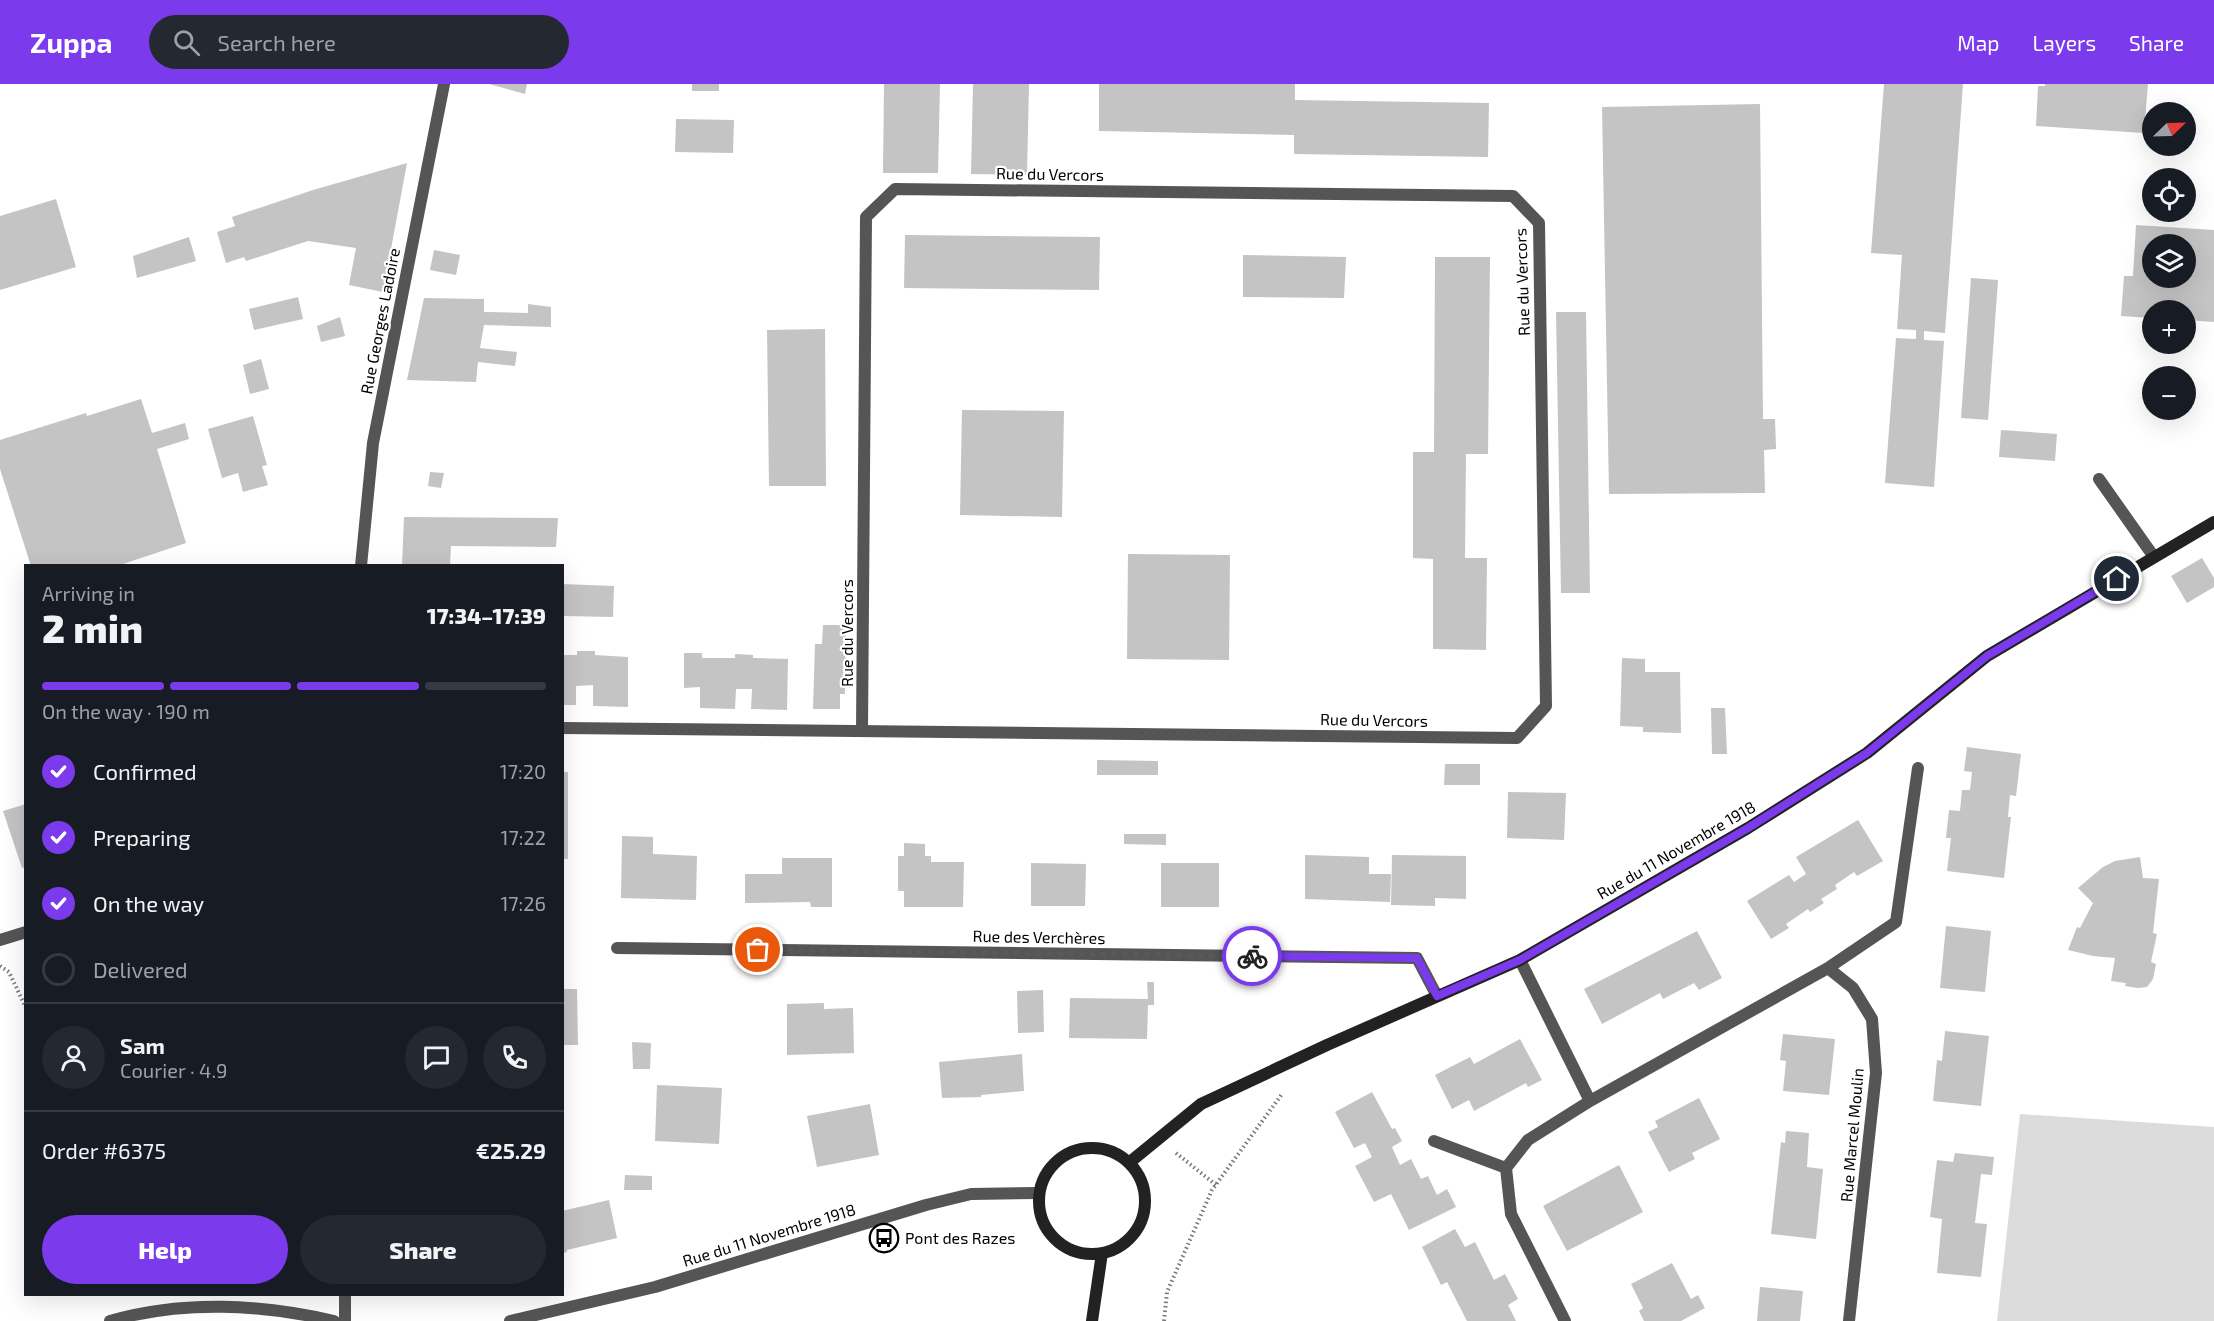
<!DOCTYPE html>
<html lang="en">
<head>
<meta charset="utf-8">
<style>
	body { margin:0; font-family:"Exo 2",sans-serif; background:#242831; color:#f1f3f6; height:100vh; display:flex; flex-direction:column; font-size:22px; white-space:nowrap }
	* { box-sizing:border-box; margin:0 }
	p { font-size:20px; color:#9ea1a6 }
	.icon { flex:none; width:33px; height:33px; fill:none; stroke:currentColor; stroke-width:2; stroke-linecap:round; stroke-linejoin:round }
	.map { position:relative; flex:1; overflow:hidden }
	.sheet { position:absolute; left:24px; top:480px; width:540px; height:732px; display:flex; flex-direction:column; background:#171b24; border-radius:0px; box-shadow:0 6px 24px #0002 }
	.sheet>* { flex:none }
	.needle { width:39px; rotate:67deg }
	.tools { position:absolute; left:2142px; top:18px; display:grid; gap:12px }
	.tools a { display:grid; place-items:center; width:54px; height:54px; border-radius:50%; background:#171b24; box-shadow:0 6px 24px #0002; font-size:30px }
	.pin { position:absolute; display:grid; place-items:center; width:51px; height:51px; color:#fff; margin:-26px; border:3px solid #fff; border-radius:50%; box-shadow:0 2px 6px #0007 }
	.courier { position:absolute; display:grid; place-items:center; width:60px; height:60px; margin:-30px; border:4px solid #7c3aed; border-radius:50%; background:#fff; color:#222; box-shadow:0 2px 8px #0007 }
	.summary em { font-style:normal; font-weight:800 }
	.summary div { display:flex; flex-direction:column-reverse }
	.summary { display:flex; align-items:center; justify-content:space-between; height:102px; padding:0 18px }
	h1 { font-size:39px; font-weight:800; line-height:45px }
	.bar { display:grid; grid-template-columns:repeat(4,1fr); gap:9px 6px; align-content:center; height:72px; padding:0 18px }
	.bar i { height:8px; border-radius:4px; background:#363941 }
	.bar .on { background:#7c3aed }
	.bar p { grid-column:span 4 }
	.line { display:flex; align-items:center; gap:15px; padding:0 18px; border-top:2px solid #363941 }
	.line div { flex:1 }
	.round { display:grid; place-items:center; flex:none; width:63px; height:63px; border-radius:32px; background:#242831 }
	ol { padding:0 18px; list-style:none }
	li { display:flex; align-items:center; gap:18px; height:66px }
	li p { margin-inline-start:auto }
	li .icon { padding:6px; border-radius:50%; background:#7c3aed; color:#fff; stroke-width:4 }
	li:last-child { color:#9ea1a6 }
	li i { width:33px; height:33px; border:3px solid #363941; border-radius:50% }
	.cta { display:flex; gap:12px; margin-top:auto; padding:12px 18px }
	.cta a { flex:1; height:69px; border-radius:36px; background:#7c3aed; color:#fff; font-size:24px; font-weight:800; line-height:69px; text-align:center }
	.cta a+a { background:#242831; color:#f1f3f6 }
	header { display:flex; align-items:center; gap:36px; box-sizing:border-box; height:84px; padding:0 30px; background:#7c3aed; color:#fff }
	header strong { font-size:28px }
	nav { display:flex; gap:33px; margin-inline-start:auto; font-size:21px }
	.search { width:420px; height:54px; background:#242831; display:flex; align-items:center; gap:15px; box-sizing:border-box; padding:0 21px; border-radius:33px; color:#9ea1a6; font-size:22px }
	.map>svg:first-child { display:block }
</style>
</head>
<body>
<header>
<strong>Zuppa</strong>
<div class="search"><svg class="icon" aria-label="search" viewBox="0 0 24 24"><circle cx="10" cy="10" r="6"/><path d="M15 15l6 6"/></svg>Search here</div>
<nav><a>Map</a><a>Layers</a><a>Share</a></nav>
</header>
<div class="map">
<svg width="2214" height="1237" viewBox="0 0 2214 1237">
	<rect width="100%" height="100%" fill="#fff"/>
	<path fill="#dcdcdc" d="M2020,1030L2214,1043V1237H1997Z"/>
	<path fill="#c4c4c4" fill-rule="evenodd" d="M489,0H527L525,10Z
		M692,0H719V7H692Z
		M884,0H940L938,89H883Z
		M973,0H1029L1027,91L971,90Z
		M1099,0H1295V16L1489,19L1488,73L1294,70V51L1099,47Z
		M1884,0H1963L1945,249L1924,247V256L1944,257L1934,403L1885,399L1896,254L1916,255V246L1897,245L1902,171L1871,169Z
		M2045,0H2148L2144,49L2036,42L2038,2H2045Z
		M1760,20L1763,335H1775L1776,365L1764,366L1765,409L1609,410L1602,23Z
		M676,35L734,36L733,69L675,68Z
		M407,79L383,208L349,201L356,164L308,157L246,177L244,173L226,179L217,148L235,142L232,133L313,106Z
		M56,115L76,183L0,206V132Z
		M2136,141L2214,146V238L2186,236V226H2152V234L2121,232L2124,192H2133ZM2152,160H2186V194H2152Z
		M905,151L1100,153L1099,206L904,204Z
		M189,153L196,177L137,194L133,172Z
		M434,166L460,171L456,191L430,186Z
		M1243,171L1346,173L1344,214L1243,213Z
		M1435,173H1490L1488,370H1466L1465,474H1487L1486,566L1433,565V475L1413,474V368H1434Z
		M1971,194L1998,196L1988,336L1961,334Z
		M298,213L303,235L254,246L249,225Z
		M424,214L484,215V228H489L528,229V220L551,223V243L484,241L480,264L517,268L515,282L478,278L476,298L407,296Z
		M1556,228H1586L1590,509H1561Z
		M340,233L345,252L321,258L317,242Z
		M825,245L826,402H769L767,246Z
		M261,275L269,305L250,310L243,281Z
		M141,315L152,349L185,339L189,355L157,365L186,459L117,482H31L0,385V356L86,329L87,332Z
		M962,326L1064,327L1062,433L960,431Z
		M253,332L267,381L262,382L268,401L243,408L238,389L222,394L208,345Z
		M2001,346L2057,350L2055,377L1999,373Z
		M430,388L444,389L441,404L428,402Z
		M404,433L558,434L556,463L451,462L450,482H402Z
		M1128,470L1230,471L1229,576L1127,575Z
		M2202,474L2214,494V503L2187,519L2171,492Z
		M562,500L614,502L613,533L562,532Z
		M823,541H846L845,610H840V625H813L815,560H822Z
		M577,567H595V571L628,573V623L593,622V601L576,602V621H562V571H577Z
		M684,569H702V574H735V570L753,571V574L788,575L787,626L751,625L752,605H736L735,625L700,624V603L684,604Z
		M1622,574L1645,575V588H1680L1681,649L1643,648V643L1620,642Z
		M1711,624H1725L1727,670H1712Z
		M1967,663L2021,670L2016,712L2010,711L2008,733H2011L2004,794L1947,787L1951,754H1946L1949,726L1960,727L1962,706H1970L1972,688L1964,687Z
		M1097,676L1158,677V691H1097Z
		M1445,680H1480V701H1444Z
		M562,688H568V775H562Z
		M1508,708L1566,709L1564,756L1507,754Z
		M26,720V783L22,784L3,727Z
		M1858,736L1883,777L1857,792L1854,788L1835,801L1837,805L1821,815L1824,819L1810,828L1808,825L1786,840L1789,844L1771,855L1747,817L1789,791L1794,798L1806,790L1796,773Z
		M1124,750H1166V761L1124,760Z
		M622,752L653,753V770L697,772L696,816L621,814Z
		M904,759L925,760V772H931V778H964L963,823H904V807H898V772H904Z
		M1305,771L1369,773V790H1391L1390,818L1305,815Z
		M1392,771L1466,772V815L1435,814V822L1391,821Z
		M2140,773L2143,794L2159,795L2153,849L2157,850L2151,878L2156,880L2153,895L2147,903L2138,904L2125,902L2126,899L2111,897L2115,874L2093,872L2068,866L2077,843L2080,844L2093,819L2078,804L2103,783L2115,777Z
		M782,774H832V823H811L810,818L745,819V790H782Z
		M1031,779L1086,780L1085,822H1031Z
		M1161,779H1219V823H1161Z
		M1946,842L1991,847L1985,908L1940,904Z
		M1697,847L1722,894L1699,906L1694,899L1663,915L1660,909L1602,940L1584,905Z
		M1147,898H1154V921H1148L1147,955L1069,954L1070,914L1148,915Z
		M562,905H577L578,961H562Z
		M1043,906L1044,948L1018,949L1017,907Z
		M824,919V925L853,924L854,969L787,971V920Z
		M1945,947L1989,952L1981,1022L1933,1017L1937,976L1942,977Z
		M1783,950L1835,955L1829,1011L1783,1007L1786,977L1780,976Z
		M1520,955L1542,996L1528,1003L1526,999L1474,1027L1469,1016L1452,1025L1435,991L1470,973L1474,980Z
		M632,958L651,959L650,985H633Z
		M1022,970L1024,1007L981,1011V1013L942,1014L939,978Z
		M657,1001L722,1004L719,1060L655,1057Z
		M1372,1008L1392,1045L1395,1044L1402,1057L1392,1063L1400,1081L1411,1075L1421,1095L1428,1092L1437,1111L1447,1105L1456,1123L1409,1146L1391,1110L1374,1118L1355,1082L1372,1073L1365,1059L1354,1064L1335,1028Z
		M1699,1014L1720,1055L1692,1069L1695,1075L1669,1088L1648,1048L1658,1043L1655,1037Z
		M870,1020L879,1071L817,1083L807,1032Z
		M1786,1047L1809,1049L1807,1083L1823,1085L1816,1155L1771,1150L1781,1058L1785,1059Z
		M1955,1069L1994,1073L1992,1091L1981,1090L1975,1139L1987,1140L1981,1193L1937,1189L1942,1135L1930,1133L1937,1076L1953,1078Z
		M1619,1081L1643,1128L1567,1167L1543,1122Z
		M625,1091L652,1092V1106H624Z
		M609,1116L617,1154L567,1166V1168L562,1169V1127Z
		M1455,1145L1465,1163L1475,1158L1494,1196L1505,1190L1518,1215L1508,1221L1516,1237H1467L1447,1198L1441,1201L1422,1163Z
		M1672,1179L1691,1215L1698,1211L1705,1224L1681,1237H1644L1639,1227L1643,1224L1631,1200Z
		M1760,1203L1803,1207L1800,1237H1757Z"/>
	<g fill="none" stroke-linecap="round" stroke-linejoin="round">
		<path stroke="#777" stroke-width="4" stroke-dasharray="1.5 3" stroke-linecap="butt" d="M0,882L9,888L26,924
			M1176,1069L1216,1101
			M1164,1237L1167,1208L1212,1106L1282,1010"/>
		<path stroke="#555" stroke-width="12" d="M2099,395L2154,473"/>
		<path stroke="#555" stroke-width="12" d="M361,482L373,359L444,0
			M562,644L1517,654L1546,622L1539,139L1513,112L895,105L866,133L862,646
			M0,856L26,848
			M617,864L1417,874L1437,912
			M1520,876L1590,1017
			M1828,884L1896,838L1918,684
			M1434,1057L1506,1084
			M345,1210V1237
			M110,1237C182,1216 262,1220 334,1237
			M510,1237L655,1203L926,1121L971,1110L1039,1109
			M1565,1237L1511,1130L1506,1084L1528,1056L1590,1017L1828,884L1853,904L1872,935L1876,989L1849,1237"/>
		<path stroke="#222" stroke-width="12" d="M1039 1117a53 53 0 1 1 106 0a53 53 0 1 1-106 0Z
			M1130,1078L1201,1020L1327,961L1520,876L1748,744L1867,669L1987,572L2214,438
			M1092,1237L1102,1169"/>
	</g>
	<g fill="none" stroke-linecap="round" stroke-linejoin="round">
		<path stroke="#595959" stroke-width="6" stroke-dasharray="0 10.8" d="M758,866L1252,872"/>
		<path stroke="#7c3aed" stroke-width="8" d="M1252,872L1417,874L1437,912L1520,876L1748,744L1867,669L1987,572L2117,495"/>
	</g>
	<defs>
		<g id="bus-ring" transform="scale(1.5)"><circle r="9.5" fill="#fff" stroke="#000" stroke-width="1.5"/><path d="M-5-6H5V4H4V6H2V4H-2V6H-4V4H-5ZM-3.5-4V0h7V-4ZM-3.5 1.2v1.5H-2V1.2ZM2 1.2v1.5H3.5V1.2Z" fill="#000"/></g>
	</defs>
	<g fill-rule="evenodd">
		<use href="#bus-ring" x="884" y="1154"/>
	</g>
	<g text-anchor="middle" stroke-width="4.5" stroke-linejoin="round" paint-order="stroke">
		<g font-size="16" fill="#000" stroke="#fff">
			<text transform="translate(1050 90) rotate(1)" y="6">Rue du Vercors</text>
			<text transform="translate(1522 198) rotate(-92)" y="6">Rue du Vercors</text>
			<text transform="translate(380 237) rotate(-79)" y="6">Rue Georges Ladoire</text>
			<text transform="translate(847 549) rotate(-90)" y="6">Rue du Vercors</text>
			<text transform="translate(1374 636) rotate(1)" y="6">Rue du Vercors</text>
			<text transform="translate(1676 766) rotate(-30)" y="6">Rue du 11 Novembre 1918</text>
			<text transform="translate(1039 853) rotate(1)" y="6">Rue des Verchères</text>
			<text transform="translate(1852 1051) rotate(-85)" y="6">Rue Marcel Moulin</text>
			<text transform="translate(769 1151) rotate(-17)" y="6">Rue du 11 Novembre 1918</text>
		</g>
		<g font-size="16" fill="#000" stroke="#fff" text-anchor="start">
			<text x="905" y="1160">Pont des Razes</text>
		</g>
	</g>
</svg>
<div class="tools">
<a><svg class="needle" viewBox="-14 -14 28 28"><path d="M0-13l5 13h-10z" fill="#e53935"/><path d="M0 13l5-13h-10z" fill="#9ea1a6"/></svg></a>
<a><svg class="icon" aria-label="locate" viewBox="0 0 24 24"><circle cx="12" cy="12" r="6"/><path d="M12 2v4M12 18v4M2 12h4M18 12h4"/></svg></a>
<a><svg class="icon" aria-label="layers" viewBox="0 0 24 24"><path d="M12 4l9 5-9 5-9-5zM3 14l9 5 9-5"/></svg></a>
<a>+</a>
<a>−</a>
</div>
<div class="pin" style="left:758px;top:866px;background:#ea580c"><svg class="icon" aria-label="bag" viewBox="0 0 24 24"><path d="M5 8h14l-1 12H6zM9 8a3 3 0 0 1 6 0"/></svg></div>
<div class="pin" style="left:2117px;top:495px;background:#1f2937"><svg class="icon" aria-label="home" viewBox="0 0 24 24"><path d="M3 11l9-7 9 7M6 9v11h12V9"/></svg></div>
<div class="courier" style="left:1252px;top:872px"><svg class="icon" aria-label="bike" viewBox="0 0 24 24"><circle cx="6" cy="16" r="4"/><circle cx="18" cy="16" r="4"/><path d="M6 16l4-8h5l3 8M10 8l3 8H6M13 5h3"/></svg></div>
<section class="sheet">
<div class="summary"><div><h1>2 min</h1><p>Arriving in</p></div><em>17:34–17:39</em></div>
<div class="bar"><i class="on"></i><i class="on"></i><i class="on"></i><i></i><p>On the way · 190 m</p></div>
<ol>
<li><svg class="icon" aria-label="check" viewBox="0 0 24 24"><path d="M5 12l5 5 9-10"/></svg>Confirmed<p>17:20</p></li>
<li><svg class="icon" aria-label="check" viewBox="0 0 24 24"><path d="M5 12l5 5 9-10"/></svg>Preparing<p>17:22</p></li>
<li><svg class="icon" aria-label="check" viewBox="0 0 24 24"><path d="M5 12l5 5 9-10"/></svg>On the way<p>17:26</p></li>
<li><i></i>Delivered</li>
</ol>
<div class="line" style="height:108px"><a class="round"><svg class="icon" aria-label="person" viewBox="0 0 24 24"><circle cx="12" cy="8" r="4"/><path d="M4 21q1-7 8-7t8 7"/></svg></a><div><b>Sam</b><p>Courier · 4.9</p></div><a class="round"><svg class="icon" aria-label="chat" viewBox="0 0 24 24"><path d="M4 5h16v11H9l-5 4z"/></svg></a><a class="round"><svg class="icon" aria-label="phone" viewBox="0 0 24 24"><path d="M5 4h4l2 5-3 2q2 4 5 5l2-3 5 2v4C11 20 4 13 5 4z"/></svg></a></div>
<div class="line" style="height:78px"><div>Order #6375</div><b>€25.29</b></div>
<div class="cta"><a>Help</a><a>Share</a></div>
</section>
</div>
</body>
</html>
